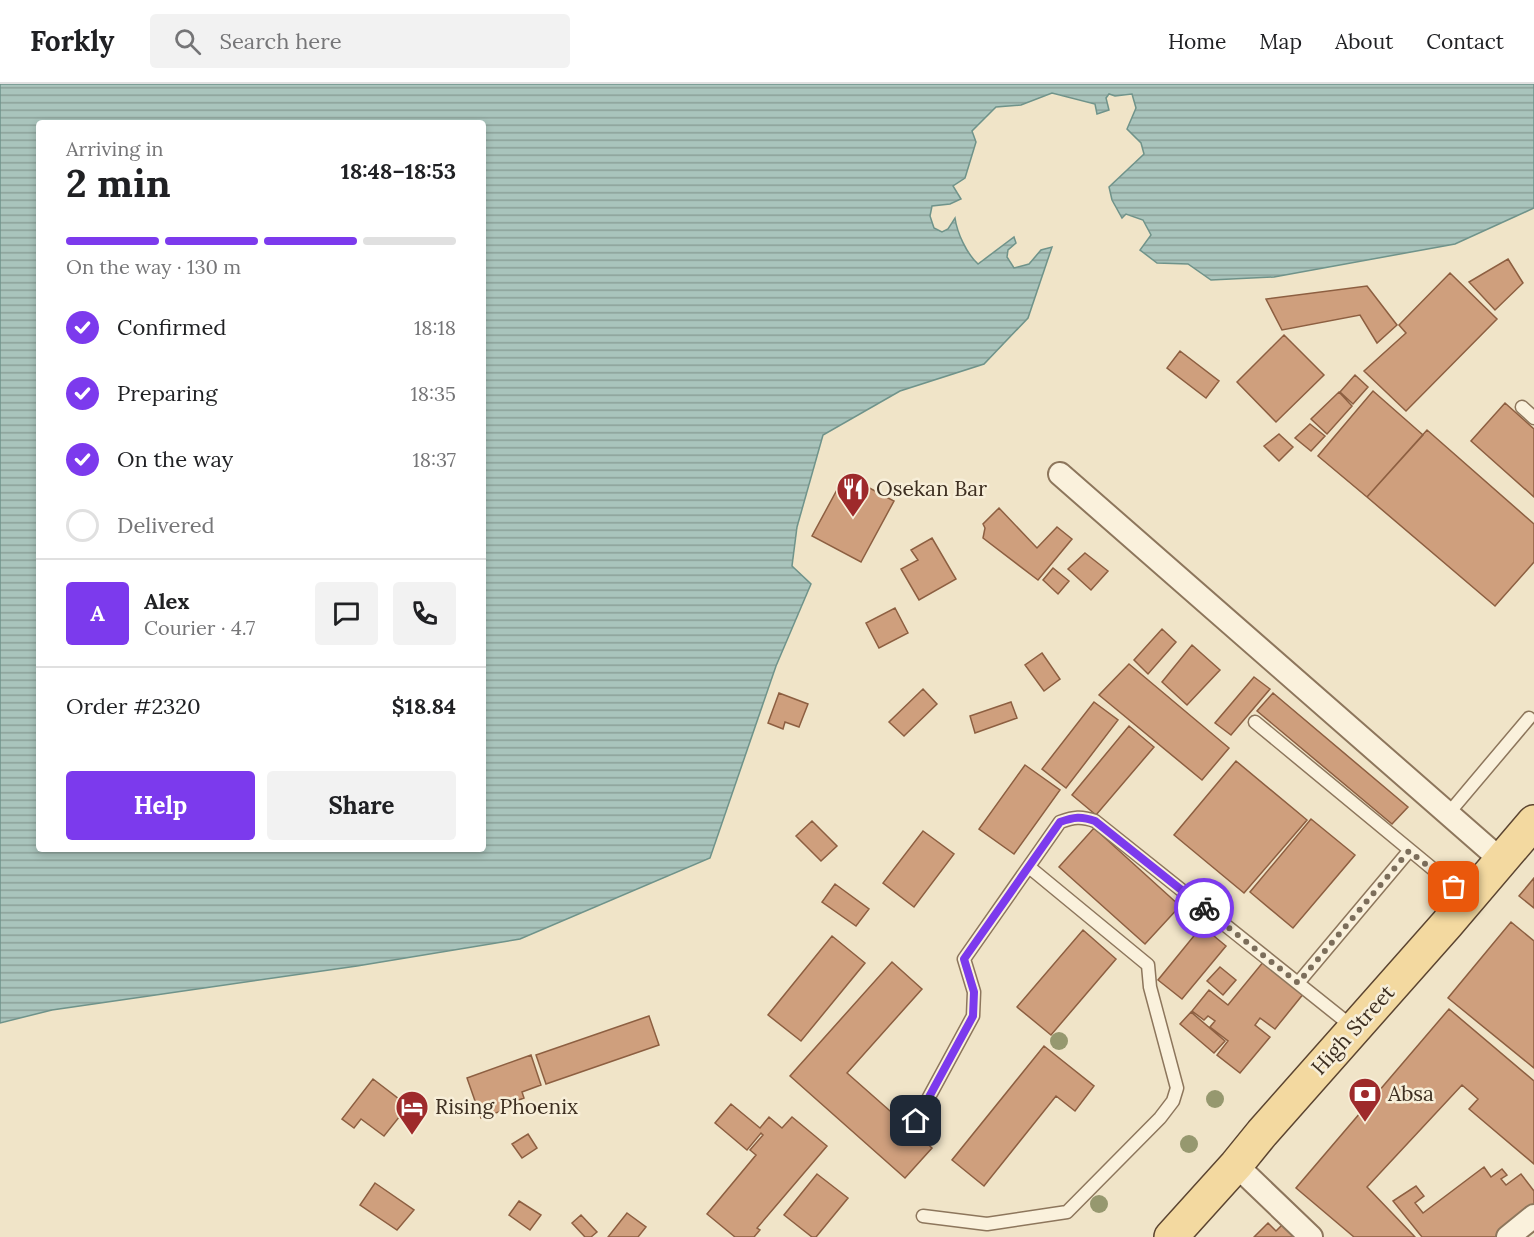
<!DOCTYPE html>
<html lang="en">
<head>
<meta charset="utf-8">
<style>
	body { margin:0; font-family:Lora,serif; background:#f2f2f2; color:#202124; height:100vh; display:flex; flex-direction:column; font-size:22px; white-space:nowrap }
	* { box-sizing:border-box; margin:0 }
	p { font-size:20px; color:#757577 }
	.icon { flex:none; width:33px; height:33px; fill:none; stroke:currentColor; stroke-width:2; stroke-linecap:round; stroke-linejoin:round }
	.map { position:relative; flex:1; overflow:hidden }
	.sheet { position:absolute; left:36px; top:36px; width:450px; height:732px; display:flex; flex-direction:column; background:#fff; border-radius:6px; box-shadow:0 3px 9px #0003 }
	.sheet>* { flex:none }
	.pin { position:absolute; display:grid; place-items:center; width:51px; height:51px; color:#fff; margin:-26px; border-radius:12px; box-shadow:0 3px 9px #0006 }
	.courier { position:absolute; display:grid; place-items:center; width:60px; height:60px; margin:-30px; border:4px solid #7c3aed; border-radius:50%; background:#fff; color:#222; box-shadow:0 2px 8px #0007 }
	.overview em { font-style:normal; font-weight:800 }
	.overview div { display:flex; flex-direction:column-reverse }
	.overview { display:flex; align-items:center; justify-content:space-between; height:102px; padding:0 30px }
	h1 { font-size:39px; font-weight:800; line-height:45px }
	.bar { display:grid; grid-template-columns:repeat(4,1fr); gap:9px 6px; align-content:center; height:72px; padding:0 30px }
	.bar i { height:8px; border-radius:4px; background:#e0e0e0 }
	.bar .current { background:#7c3aed }
	.bar p { grid-column:span 4 }
	.line { display:flex; align-items:center; gap:15px; padding:0 30px; border-top:2px solid #e0e0e0 }
	.line div { flex:1 }
	.round { display:grid; place-items:center; flex:none; width:63px; height:63px; border-radius:6px; background:#f2f2f2 }
	ol { padding:0 30px; list-style:none }
	li { display:flex; align-items:center; gap:18px; height:66px }
	li p { margin-inline-start:auto }
	li .icon { padding:6px; border-radius:50%; background:#7c3aed; color:#fff; stroke-width:4 }
	li:last-child { color:#757577 }
	li i { width:33px; height:33px; border:3px solid #e0e0e0; border-radius:50% }
	.action { display:flex; gap:12px; margin-top:auto; padding:12px 30px }
	.action a { flex:1; height:69px; border-radius:6px; background:#7c3aed; color:#fff; font-size:24px; font-weight:800; line-height:69px; text-align:center }
	.action a+a { background:#f2f2f2; color:#202124 }
	header { display:flex; align-items:center; gap:36px; box-sizing:border-box; height:84px; padding:0 30px; background:#fff; border-bottom:2px solid #e0e0e0 }
	header strong { font-size:28px }
	nav { display:flex; gap:33px; margin-inline-start:auto; font-size:21px }
	.search { width:420px; height:54px; background:#f2f2f2; display:flex; align-items:center; gap:15px; box-sizing:border-box; padding:0 21px; border-radius:6px; color:#757577; font-size:22px }
	.map>svg:first-child { display:block }
</style>
</head>
<body>
<header>
<strong>Forkly</strong>
<div class="search"><svg class="icon" aria-label="search" viewBox="0 0 24 24"><circle cx="10" cy="10" r="6"/><path d="M15 15l6 6"/></svg>Search here</div>
<nav><a>Home</a><a>Map</a><a>About</a><a>Contact</a></nav>
</header>
<div class="map">
<svg width="1534" height="1153" viewBox="0 0 1534 1153">
	<defs>
		<pattern id="water-rules" width="6" height="5" patternUnits="userSpaceOnUse" patternTransform="scale(1.5)"><rect width="6" height="5" fill="#a9c4bc"/><path d="M0 2.5h6" fill="none" stroke="#8ba098"/></pattern>
	</defs>
	<rect width="100%" height="100%" fill="#f0e4c8"/>
	<path fill="url(#water-rules)" stroke="#6f938a" stroke-width="1.5" fill-rule="evenodd" d="M0,0H1534V124L1455,160L1274,193L1211,196L1188,180L1157,179L1140,166L1151,151L1143,136L1126,130L1122,134L1112,116L1109,103L1144,70L1141,59L1127,45L1136,24L1132,10L1115,12L1109,10L1106,14L1109,26L1097,30L1095,20L1052,9L1021,21L996,23L972,47L976,58L965,94L953,102L961,115L950,120L932,122L930,132L934,144L942,148L948,145L955,134C957,148 966,169 978,180L1014,153L1016,159L1008,166L1007,173L1014,184L1029,180L1041,166L1052,163L1028,234L984,280L900,307L823,351L797,443L792,482L811,500L776,582L710,774L520,855L357,882L52,926L0,939ZM39,39H483V765H39Z"/>
	<path fill="#cf9f7d" stroke="#8d5f41" stroke-width="1.5" d="M1508,175L1523,199L1495,226L1469,198Z
		M1450,189L1497,235L1406,327L1364,287L1406,249L1399,241Z
		M1367,202L1397,241L1377,259L1360,231L1282,246L1266,215Z
		M1284,251L1324,291L1276,338L1237,298Z
		M1180,267L1219,297L1206,314L1167,284Z
		M1355,291L1368,303L1353,320L1340,308Z
		M1373,307L1423,351L1367,413L1318,372Z
		M1339,308L1352,322L1327,350L1311,335Z
		M1505,319L1534,345V413L1471,357Z
		M1310,340L1325,352L1311,367L1295,354Z
		M1427,346L1534,440V478L1495,522L1367,413Z
		M1279,350L1293,363L1279,377L1264,362Z
		M845,391L894,417L861,478L812,452Z
		M999,424L1037,464L1057,443L1072,455L1038,496L983,454L985,444L983,440Z
		M932,454L956,495L919,516L901,485L918,476L911,466Z
		M1085,469L1108,487L1091,506L1068,485Z
		M1053,484L1069,497L1058,510L1043,496Z
		M895,524L908,549L879,564L866,539Z
		M1162,545L1176,558L1148,590L1134,576Z
		M1192,561L1220,586L1187,621L1162,598Z
		M1042,569L1060,595L1044,607L1025,581Z
		M1129,580L1229,664L1202,696L1099,611Z
		M1254,593L1270,605L1231,651L1215,639Z
		M923,605L937,620L904,652L889,638Z
		M779,609L808,620L799,643L785,638L783,645L768,639Z
		M1273,609L1408,723L1392,740L1257,627Z
		M1011,618L1017,634L975,649L970,632Z
		M1094,618L1118,636L1066,704L1042,685Z
		M1129,642L1154,663L1096,731L1072,711Z
		M1236,677L1307,736L1244,809L1174,751Z
		M1025,681L1060,706L1014,770L979,745Z
		M1311,735L1355,771L1293,844L1250,808Z
		M812,737L837,762L821,777L796,752Z
		M1094,744L1180,822L1145,860L1059,783Z
		M923,747L954,770L914,823L883,799Z
		M1534,794V824L1519,812Z
		M835,800L869,825L856,842L822,818Z
		M1511,838L1534,857V984L1448,914Z
		M1202,842L1226,862L1182,915L1158,896Z
		M1083,846L1116,875L1051,951L1017,923Z
		M832,852L865,879L801,957L768,931Z
		M1264,877L1304,909L1275,945L1260,934L1255,941L1270,953L1240,989L1217,971L1228,957L1210,943L1215,937L1208,932L1204,936L1192,927L1209,906L1228,921Z
		M892,878L922,905L847,989L932,1064L905,1094L790,992Z
		M1220,883L1236,896L1223,911L1207,897Z
		M1449,925L1534,997V1080L1469,1025L1478,1015L1462,1001L1367,1103L1415,1153H1354L1296,1104Z
		M1191,928L1225,957L1214,969L1180,940Z
		M649,932L659,961L546,1000L536,971Z
		M1044,962L1094,1002L1075,1027L1056,1012L984,1102L952,1076Z
		M531,971L541,1001L522,1008L524,1014L511,1019L513,1023L481,1034L467,994Z
		M373,995L408,1022L384,1052L361,1035L354,1044L342,1035Z
		M731,1020L760,1044L769,1033L782,1044L792,1033L827,1062L757,1144L760,1146L754,1153H735L707,1130L756,1071L750,1066L763,1051L761,1049L747,1066L715,1039Z
		M528,1050L537,1064L522,1074L512,1060Z
		M1484,1083L1491,1093L1502,1085L1507,1091L1501,1095L1506,1101L1521,1090L1534,1107V1125L1497,1153H1422L1393,1117L1416,1102L1424,1112L1415,1119L1423,1129Z
		M817,1090L848,1114L816,1153H812L784,1131Z
		M375,1099L414,1126L397,1146L360,1121Z
		M519,1117L541,1131L530,1146L509,1131Z
		M627,1129L646,1143L638,1153H608Z
		M581,1131L597,1148L591,1153H585L572,1139Z
		M1268,1139L1276,1147L1284,1139L1298,1153H1254Z"/>
	<g fill="none" stroke-linecap="round" stroke-linejoin="round">
		<g stroke="#8d765c" stroke-width="15">
			<path id="lane" d="M1522,323L1534,334
				M1255,638L1468,814
				M1448,730L1529,634
				M1298,899L1409,767
				M916,1037L973,932L974,908L964,875L1060,738C1074,733 1081,732 1095,737L1354,944
				M923,1132L987,1140L1067,1128L1160,1034L1173,1017L1177,1004L1150,903L1148,881L1029,783"/>
		</g>
		<g stroke="#8d765c" stroke-width="26">
			<path id="street" d="M1060,390L1501,776
				M1236,1081L1311,1153
				M1508,1153L1534,1132"/>
		</g>
		<g stroke="#5b4430" stroke-width="36">
			<path id="primary" d="M1171,1153L1236,1081L1262,1049L1447,840L1534,738"/>
		</g>
		<use href="#lane" stroke="#faf1dc" stroke-width="12"/>
		<use href="#street" stroke="#faf1dc" stroke-width="22"/>
		<use href="#primary" stroke="#f3d9a0" stroke-width="33"/>
	</g>
	<g fill="#96986f">
		<circle cx="1059" cy="957" r="9"/>
		<circle cx="1215" cy="1015" r="9"/>
		<circle cx="1189" cy="1060" r="9"/>
		<circle cx="1099" cy="1120" r="9"/>
	</g>
	<g fill="none" stroke-linecap="round" stroke-linejoin="round">
		<path stroke="#7c6e5b" stroke-width="6" stroke-dasharray="0 10.8" d="M1204,824L1298,899L1409,767L1454,803"/>
		<path stroke="#7c3aed" stroke-width="8" d="M916,1037L973,932L974,908L964,875L1060,738C1074,733 1081,732 1095,737L1204,824"/>
	</g>
	<defs>
		<g id="restaurant-pin" transform="scale(1.725)"><path d="M0 17L-7.5 6A9.5 9.5 0 1 1 7.5 6Z" fill="#9e2a2b" stroke="#f7eed8"/><path d="M-5-6h1v4h1v-4h1v4h1v-4h1v5L-1.5 .5V6h-2V.5L-5-1ZM5-6V6H3V1.5H1.5Q1.5-4 5-6Z" fill="#fff"/></g>
		<g id="bank-pin" transform="scale(1.725)"><path d="M0 17L-7.5 6A9.5 9.5 0 1 1 7.5 6Z" fill="#9e2a2b" stroke="#f7eed8"/><path d="M-6-4H6V4H-6ZM0-2.3a2.3 2.3 0 1 0 0 4.6a2.3 2.3 0 1 0 0-4.6Z" fill="#fff"/></g>
		<g id="hotel-pin" transform="scale(1.725)"><path d="M0 17L-7.5 6A9.5 9.5 0 1 1 7.5 6Z" fill="#9e2a2b" stroke="#f7eed8"/><path d="M-6-4.5h1.5V1H6V5H4.5V3h-9V5H-6ZM-4 0a1.8 1.8 0 1 1 3.6 0ZM.5 0V-2.5h3Q6-2.5 6 0Z" fill="#fff"/></g>
	</defs>
	<g fill-rule="evenodd">
		<use href="#restaurant-pin" x="853" y="405"/>
		<use href="#bank-pin" x="1365" y="1010"/>
		<use href="#hotel-pin" x="412" y="1023"/>
	</g>
	<g text-anchor="middle" stroke-width="5" stroke-linejoin="round" paint-order="stroke">
		<g font-size="21" fill="#3d2e20" stroke="#f7eed8" text-anchor="start">
			<text x="876" y="412">Osekan Bar</text>
			<text x="1388" y="1017">Absa</text>
			<text x="435" y="1030">Rising Phoenix</text>
		</g>
		<g font-size="21" fill="#3d2e20" stroke="#f7eed8">
			<text transform="translate(1353 946) rotate(-48)" y="7">High Street</text>
		</g>
	</g>
</svg>
<div class="pin" style="left:1454px;top:803px;background:#ea580c"><svg class="icon" aria-label="bag" viewBox="0 0 24 24"><path d="M5 8h14l-1 12H6zM9 8a3 3 0 0 1 6 0"/></svg></div>
<div class="pin" style="left:916px;top:1037px;background:#1f2937"><svg class="icon" aria-label="home" viewBox="0 0 24 24"><path d="M3 11l9-7 9 7M6 9v11h12V9"/></svg></div>
<div class="courier" style="left:1204px;top:824px"><svg class="icon" aria-label="bike" viewBox="0 0 24 24"><circle cx="6" cy="16" r="4"/><circle cx="18" cy="16" r="4"/><path d="M6 16l4-8h5l3 8M10 8l3 8H6M13 5h3"/></svg></div>
<section class="sheet">
<div class="overview"><div><h1>2 min</h1><p>Arriving in</p></div><em>18:48–18:53</em></div>
<div class="bar"><i class="current"></i><i class="current"></i><i class="current"></i><i></i><p>On the way · 130 m</p></div>
<ol>
<li><svg class="icon" aria-label="check" viewBox="0 0 24 24"><path d="M5 12l5 5 9-10"/></svg>Confirmed<p>18:18</p></li>
<li><svg class="icon" aria-label="check" viewBox="0 0 24 24"><path d="M5 12l5 5 9-10"/></svg>Preparing<p>18:35</p></li>
<li><svg class="icon" aria-label="check" viewBox="0 0 24 24"><path d="M5 12l5 5 9-10"/></svg>On the way<p>18:37</p></li>
<li><i></i>Delivered</li>
</ol>
<div class="line" style="height:108px"><b class="round" style="background:#7c3aed;color:#fff">A</b><div><b>Alex</b><p>Courier · 4.7</p></div><a class="round"><svg class="icon" aria-label="chat" viewBox="0 0 24 24"><path d="M4 5h16v11H9l-5 4z"/></svg></a><a class="round"><svg class="icon" aria-label="phone" viewBox="0 0 24 24"><path d="M5 4h4l2 5-3 2q2 4 5 5l2-3 5 2v4C11 20 4 13 5 4z"/></svg></a></div>
<div class="line" style="height:78px"><div>Order #2320</div><b>$18.84</b></div>
<div class="action"><a>Help</a><a>Share</a></div>
</section>
</div>
</body>
</html>
